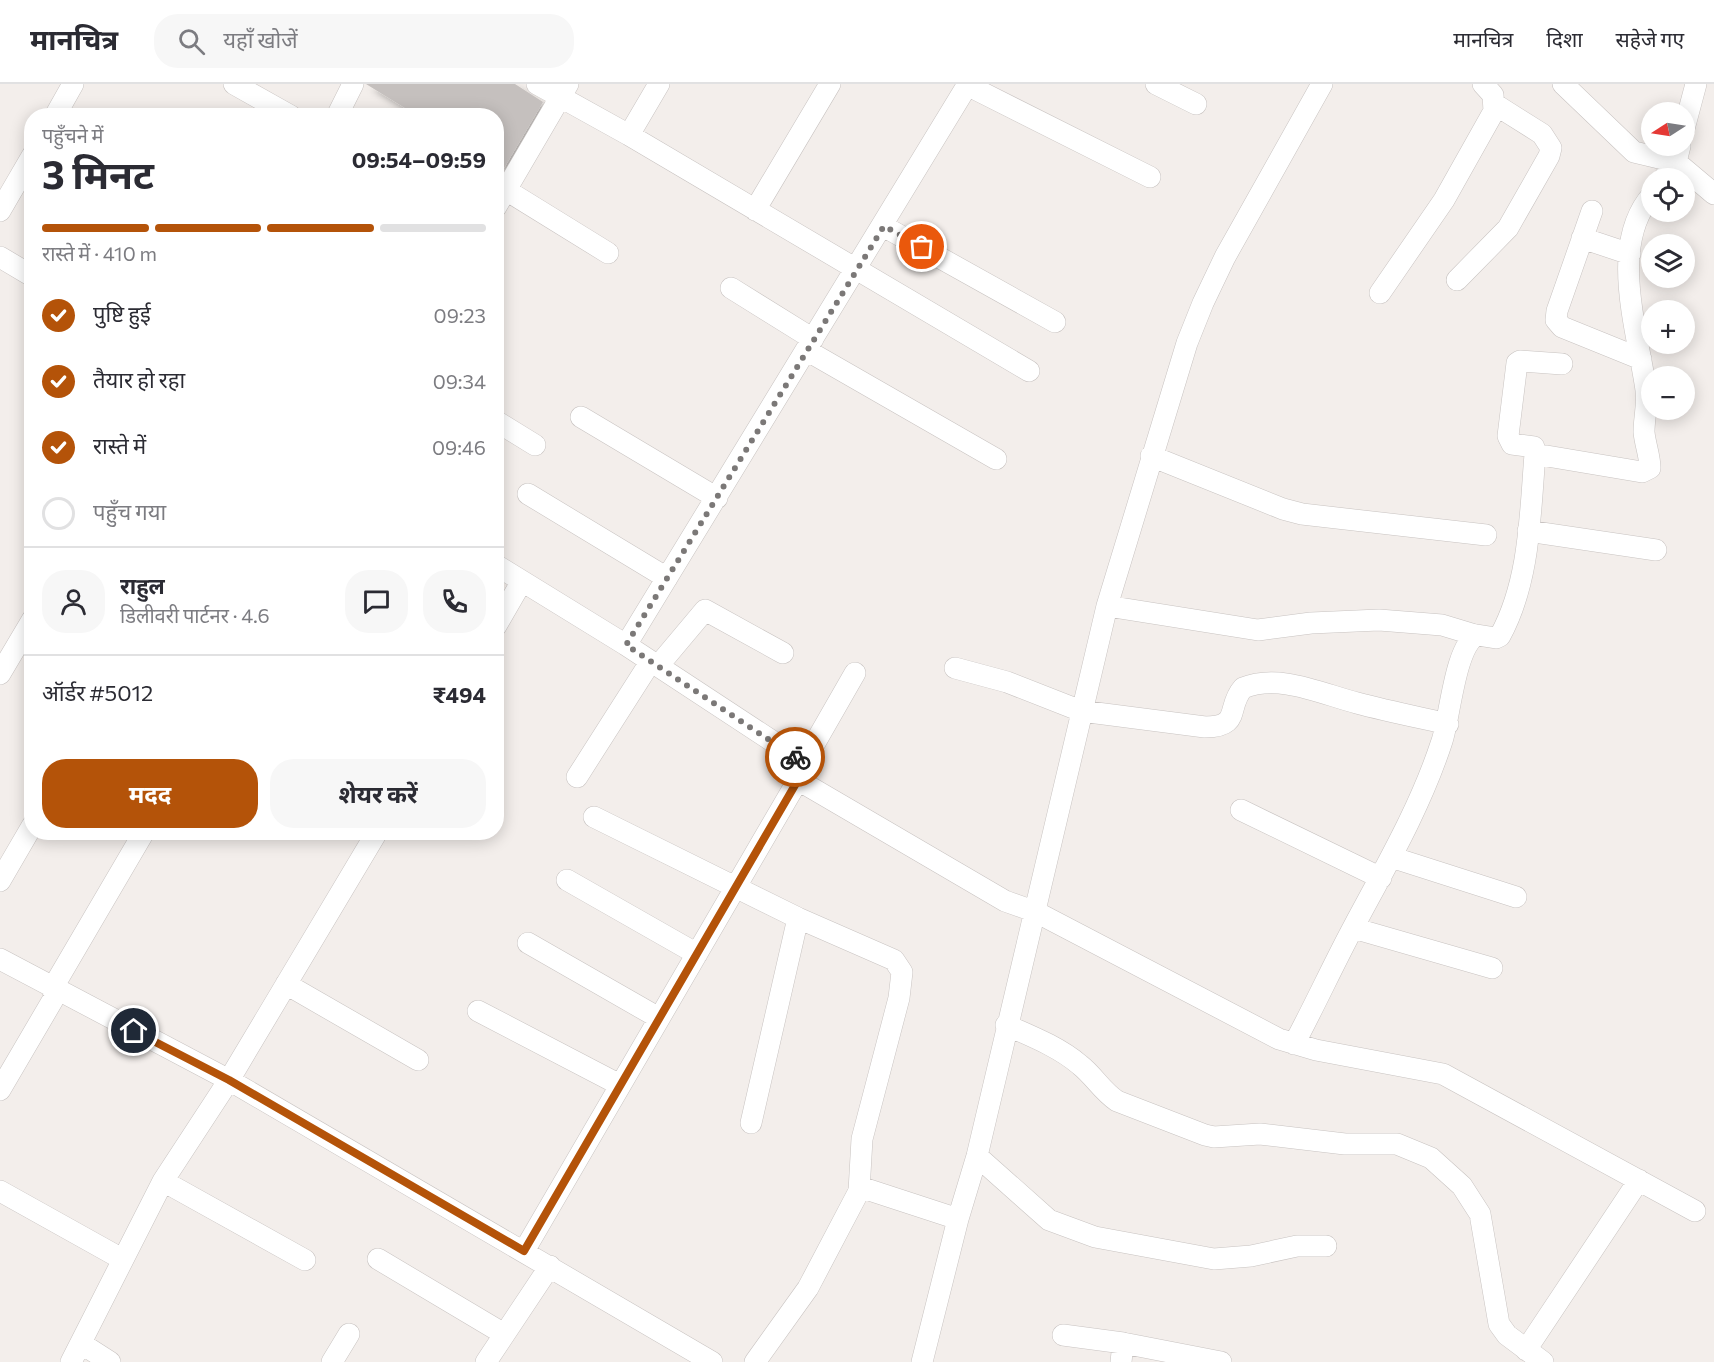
<!DOCTYPE html>
<html lang="hi">
<head>
<meta charset="utf-8">
<style>
	body { margin:0; font-family:Commissioner,"Noto Sans Devanagari",sans-serif; background:#f7f7f7; color:#2b2b33; height:100vh; display:flex; flex-direction:column; font-size:22px; white-space:nowrap }
	* { box-sizing:border-box; margin:0 }
	p { font-size:20px; color:#7c7c81 }
	.icon { flex:none; width:33px; height:33px; fill:none; stroke:currentColor; stroke-width:2; stroke-linecap:round; stroke-linejoin:round }
	.map { position:relative; flex:1; overflow:hidden }
	.details { position:absolute; left:24px; top:24px; width:480px; height:732px; display:flex; flex-direction:column; background:#fff; border-radius:24px; box-shadow:0 3px 15px #0003 }
	.details>* { flex:none }
	.needle { width:39px; rotate:258deg }
	.fabs { position:absolute; left:1641px; top:18px; display:grid; gap:12px }
	.fabs a { display:grid; place-items:center; width:54px; height:54px; border-radius:50%; background:#fff; box-shadow:0 3px 15px #0003; font-size:30px }
	.pin { position:absolute; display:grid; place-items:center; width:51px; height:51px; color:#fff; margin:-26px; border:3px solid #fff; border-radius:50%; box-shadow:0 2px 6px #0007 }
	.courier { position:absolute; display:grid; place-items:center; width:60px; height:60px; margin:-30px; border:4px solid #b45309; border-radius:50%; background:#fff; color:#222; box-shadow:0 2px 8px #0007 }
	.headline em { font-style:normal; font-weight:700 }
	.headline div { display:flex; flex-direction:column-reverse }
	.headline { display:flex; align-items:center; justify-content:space-between; height:102px; padding:0 18px }
	h1 { font-size:39px; font-weight:700; line-height:45px }
	.bar { display:grid; grid-template-columns:repeat(4,1fr); gap:9px 6px; align-content:center; height:72px; padding:0 18px }
	.bar i { height:8px; border-radius:4px; background:#e1e1e2 }
	.bar .active { background:#b45309 }
	.bar p { grid-column:span 4 }
	.line { display:flex; align-items:center; gap:15px; padding:0 18px; border-top:2px solid #e1e1e2 }
	.line div { flex:1 }
	.round { display:grid; place-items:center; flex:none; width:63px; height:63px; border-radius:24px; background:#f7f7f7 }
	ol { padding:0 18px; list-style:none }
	li { display:flex; align-items:center; gap:18px; height:66px }
	li p { margin-inline-start:auto }
	li .icon { padding:6px; border-radius:50%; background:#b45309; color:#fff; stroke-width:4 }
	li:last-child { color:#7c7c81 }
	li i { width:33px; height:33px; border:3px solid #e1e1e2; border-radius:50% }
	.cta { display:flex; gap:12px; margin-top:auto; padding:12px 18px }
	.cta a { flex:1; height:69px; border-radius:24px; background:#b45309; color:#fff; font-size:24px; font-weight:700; line-height:69px; text-align:center }
	.cta a+a { background:#f7f7f7; color:#2b2b33 }
	header { display:flex; align-items:center; gap:36px; box-sizing:border-box; height:84px; padding:0 30px; background:#fff; border-bottom:2px solid #e1e1e2 }
	header strong { font-size:28px }
	nav { display:flex; gap:33px; margin-inline-start:auto; font-size:21px }
	.search { width:420px; height:54px; background:#f7f7f7; display:flex; align-items:center; gap:15px; box-sizing:border-box; padding:0 21px; border-radius:24px; color:#7c7c81; font-size:22px }
	.map>svg:first-child { display:block }
</style>
</head>
<body>
<header>
<strong>मानचित्र</strong>
<div class="search"><svg class="icon" aria-label="search" viewBox="0 0 24 24"><circle cx="10" cy="10" r="6"/><path d="M15 15l6 6"/></svg>यहाँ खोजें</div>
<nav><a>मानचित्र</a><a>दिशा</a><a>सहेजे गए</a></nav>
</header>
<div class="map">
<svg width="1714" height="1278" viewBox="0 0 1714 1278">
	<defs>
		<filter id="shadow"><feDropShadow dx="5.5" dy="5.5" stdDeviation="3" flood-color="#0004"/></filter>
	</defs>
	<rect width="100%" height="100%" fill="#f3eeeb"/>
	<path fill="#c5c0be" filter="url(#shadow)" d="M366,0H515L543,18L504,84L496,80V32H418Z"/>
	<g fill="none" stroke-linecap="round" stroke-linejoin="round">
		<g stroke="#c8c3c1" stroke-width="22">
			<path id="minor" d="M234,0L291,32
				M537,0L629,51L1029,287
				M1156,0L1196,20
				M1563,0L1634,68L1676,78L1664,94
				M967,1L1150,93
				M55,32L73,0
				M337,32L353,0
				M1684,45L1696,0
				M629,51L659,0
				M1680,62L1676,78L1714,110
				M506,106L608,169
				M496,123L568,0
				M755,126L830,0
				M0,127L32,72
				M1592,127L1557,227L1556,236L1562,243L1641,275
				M883,142L1055,238
				M1582,154L1630,170
				M0,173L32,192
				M1457,196L1508,144L1549,72L1551,64L1542,50L1496,21
				M731,204L813,255
				M1380,209L1444,116L1494,27L1493,11L1483,0
				M806,266L996,375
				M581,333L717,414
				M496,337L535,361
				M1535,370L1642,388L1650,384C1650,372 1645,360 1644,348C1644,334 1648,321 1646,306C1638,248 1608,161 1652,111
				M1151,372L1283,425L1302,430L1486,451
				M528,410L667,494
				M1528,447L1656,466
				M496,481L626,561L804,678L798,696L1005,817L1036,828L1279,955L1316,966L1443,990L1695,1127
				M1107,522L1258,546L1311,539L1379,536L1442,541L1475,551
				M496,542L522,497
				M626,561L968,0
				M658,582L705,526L783,569
				M955,584L1007,598L1081,627L1205,643C1242,643 1226,623 1243,604C1279,589 1322,610 1357,619C1387,627 1417,633 1448,640
				M0,590L32,536
				M804,678L855,589
				M577,693L651,577
				M1241,726L1381,794
				M594,733L798,834L894,876L902,888L899,914L862,1055L859,1107L808,1204L755,1278
				M1391,773L1516,813
				M567,796L697,870
				M0,797L32,742
				M1353,844L1492,884
				M528,859L659,934
				M0,875L229,996L712,1278
				M286,900L418,976
				M52,905L144,748
				M478,927L620,1001
				M1006,941C1031,952 1059,963 1080,981C1094,992 1102,1007 1117,1017L1205,1051L1214,1053L1260,1050L1345,1060H1397L1431,1074L1462,1102L1480,1130L1499,1240L1507,1251L1543,1278
				M1294,960C1315,921 1333,881 1354,842C1386,782 1421,722 1442,657C1450,633 1455,562 1477,551L1496,554L1500,552C1530,497 1530,431 1535,370L1534,363L1512,360L1508,352L1517,279L1520,277L1562,280
				M0,1006L58,907
				M751,1039L798,834
				M977,1072L1049,1136L1095,1153L1214,1175L1251,1172L1297,1162H1326
				M163,1097L305,1176
				M860,1103L958,1135
				M0,1107L122,1175
				M524,1167L798,696
				M378,1175L504,1250
				M1063,1251L1123,1259L1121,1278
				M1123,1259L1221,1278
				M82,1260L110,1278
				M1526,1266L1639,1096
				M71,1278L163,1097L229,996L377,748
				M332,1278L349,1250
				M486,1278L550,1182
				M922,1278L958,1135L977,1072L1107,522L1187,259L1203,219L1225,173L1322,0"/>
		</g>
		<use href="#minor" stroke="#fff" stroke-width="21"/>
	</g>
	<g fill="none" stroke-linecap="round" stroke-linejoin="round">
		<path stroke="#7b7877" stroke-width="6" stroke-dasharray="0 10.8" d="M795,673L626,561L884,142L922,163"/>
		<path stroke="#b45309" stroke-width="8" d="M134,947L229,996L524,1167L798,696L804,678L795,673"/>
	</g>
</svg>
<div class="fabs">
<a><svg class="needle" viewBox="-14 -14 28 28"><path d="M0-13l5 13h-10z" fill="#e53935"/><path d="M0 13l5-13h-10z" fill="#7c7c81"/></svg></a>
<a><svg class="icon" aria-label="locate" viewBox="0 0 24 24"><circle cx="12" cy="12" r="6"/><path d="M12 2v4M12 18v4M2 12h4M18 12h4"/></svg></a>
<a><svg class="icon" aria-label="layers" viewBox="0 0 24 24"><path d="M12 4l9 5-9 5-9-5zM3 14l9 5 9-5"/></svg></a>
<a>+</a>
<a>−</a>
</div>
<div class="pin" style="left:922px;top:163px;background:#ea580c"><svg class="icon" aria-label="bag" viewBox="0 0 24 24"><path d="M5 8h14l-1 12H6zM9 8a3 3 0 0 1 6 0"/></svg></div>
<div class="pin" style="left:134px;top:947px;background:#1f2937"><svg class="icon" aria-label="home" viewBox="0 0 24 24"><path d="M3 11l9-7 9 7M6 9v11h12V9"/></svg></div>
<div class="courier" style="left:795px;top:673px"><svg class="icon" aria-label="bike" viewBox="0 0 24 24"><circle cx="6" cy="16" r="4"/><circle cx="18" cy="16" r="4"/><path d="M6 16l4-8h5l3 8M10 8l3 8H6M13 5h3"/></svg></div>
<section class="details">
<div class="headline"><div><h1>3 मिनट</h1><p>पहुँचने में</p></div><em>09:54–09:59</em></div>
<div class="bar"><i class="active"></i><i class="active"></i><i class="active"></i><i></i><p>रास्ते में · 410 m</p></div>
<ol>
<li><svg class="icon" aria-label="check" viewBox="0 0 24 24"><path d="M5 12l5 5 9-10"/></svg>पुष्टि हुई<p>09:23</p></li>
<li><svg class="icon" aria-label="check" viewBox="0 0 24 24"><path d="M5 12l5 5 9-10"/></svg>तैयार हो रहा<p>09:34</p></li>
<li><svg class="icon" aria-label="check" viewBox="0 0 24 24"><path d="M5 12l5 5 9-10"/></svg>रास्ते में<p>09:46</p></li>
<li><i></i>पहुँच गया</li>
</ol>
<div class="line" style="height:108px"><a class="round"><svg class="icon" aria-label="person" viewBox="0 0 24 24"><circle cx="12" cy="8" r="4"/><path d="M4 21q1-7 8-7t8 7"/></svg></a><div><b>राहुल</b><p>डिलीवरी पार्टनर · 4.6</p></div><a class="round"><svg class="icon" aria-label="chat" viewBox="0 0 24 24"><path d="M4 5h16v11H9l-5 4z"/></svg></a><a class="round"><svg class="icon" aria-label="phone" viewBox="0 0 24 24"><path d="M5 4h4l2 5-3 2q2 4 5 5l2-3 5 2v4C11 20 4 13 5 4z"/></svg></a></div>
<div class="line" style="height:78px"><div>ऑर्डर #5012</div><b>₹494</b></div>
<div class="cta"><a>मदद</a><a>शेयर करें</a></div>
</section>
</div>
</body>
</html>
